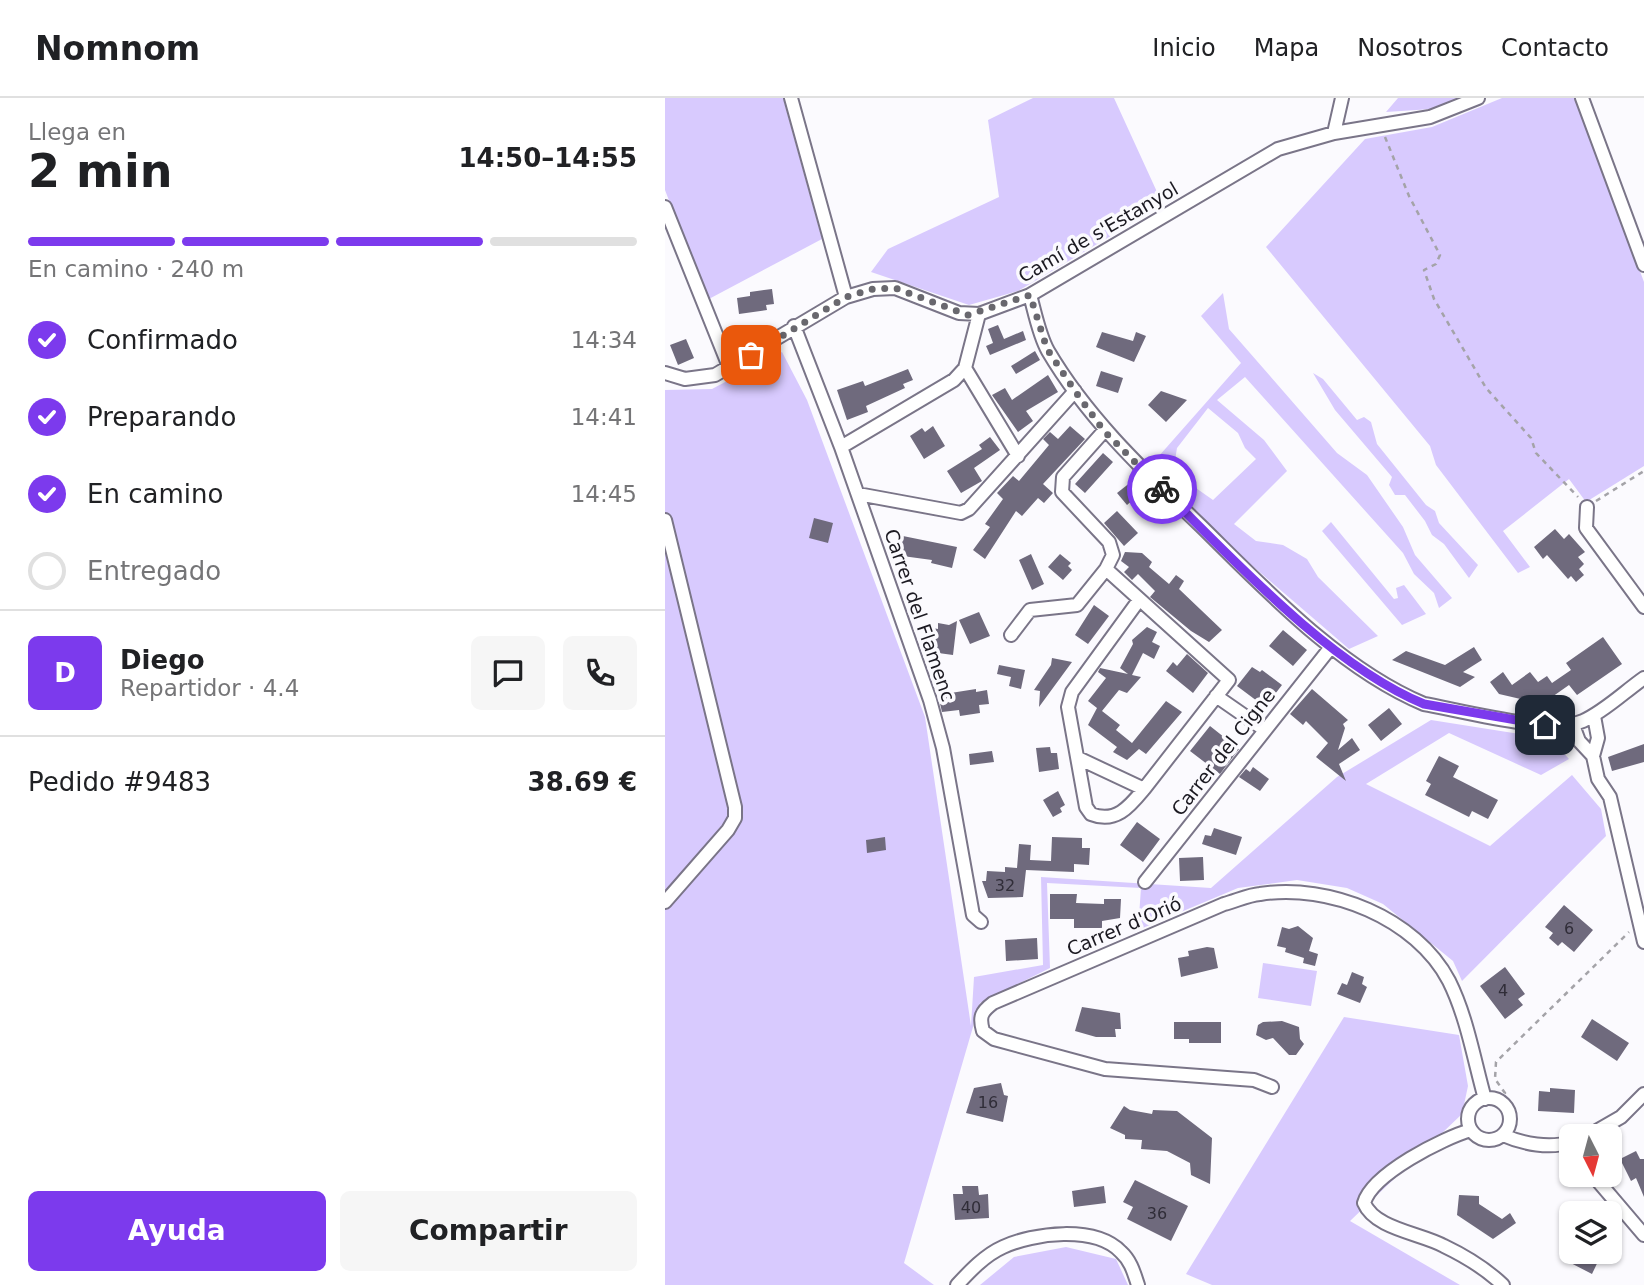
<!DOCTYPE html>
<html lang="es">
<head>
<meta charset="utf-8">
<style>
	body { margin:0; font-family:"DejaVu Sans",sans-serif; background:#f6f6f6; color:#202124; height:100vh; display:flex; flex-direction:column; font-size:26px; white-space:nowrap }
	* { box-sizing:border-box; margin:0 }
	p { font-size:23px; color:#757577 }
	.icon { flex:none; width:38px; height:38px; fill:none; stroke:currentColor; stroke-width:2; stroke-linecap:round; stroke-linejoin:round }
	.map { position:relative; flex:1; overflow:hidden }
	.details { display:flex; flex-direction:column; background:#fff; width:665px }
	.details>* { flex:none }
	.needle { width:46px; rotate:174deg }
	.tools { position:absolute; left:894px; top:1026px; display:grid; gap:14px }
	.tools a { display:grid; place-items:center; width:63px; height:63px; border-radius:10px; background:#fff; box-shadow:0 2px 5px #0004; font-size:35px }
	.pin { position:absolute; display:grid; place-items:center; width:60px; height:60px; color:#fff; margin:-30px; border-radius:14px; box-shadow:0 4px 10px #0006 }
	.courier { position:absolute; display:grid; place-items:center; width:70px; height:70px; margin:-35px; border:5px solid #7c3aed; border-radius:50%; background:#fff; color:#222; box-shadow:0 2px 9px #0007 }
	.headline em { font-style:normal; font-weight:600 }
	.headline div { display:flex; flex-direction:column-reverse }
	.headline { display:flex; align-items:center; justify-content:space-between; height:119px; padding:0 28px }
	h1 { font-size:46px; font-weight:600; line-height:52px }
	.bar { display:grid; grid-template-columns:repeat(4,1fr); gap:10px 7px; align-content:center; height:84px; padding:0 28px }
	.bar i { height:9px; border-radius:5px; background:#e0e0e0 }
	.bar .active { background:#7c3aed }
	.bar p { grid-column:span 4 }
	.line { display:flex; align-items:center; gap:18px; padding:0 28px; border-top:2px solid #e0e0e0 }
	.line div { flex:1 }
	.round { display:grid; place-items:center; flex:none; width:74px; height:74px; border-radius:10px; background:#f6f6f6 }
	ol { padding:0 28px; list-style:none }
	li { display:flex; align-items:center; gap:21px; height:77px }
	li p { margin-inline-start:auto }
	li .icon { padding:7px; border-radius:50%; background:#7c3aed; color:#fff; stroke-width:4 }
	li:last-child { color:#757577 }
	li i { width:38px; height:38px; border:4px solid #e0e0e0; border-radius:50% }
	.button { display:flex; gap:14px; margin-top:auto; padding:14px 28px }
	.button a { flex:1; height:80px; border-radius:10px; background:#7c3aed; color:#fff; font-size:28px; font-weight:600; line-height:80px; text-align:center }
	.button a+a { background:#f6f6f6; color:#202124 }
	header { display:flex; align-items:center; gap:42px; box-sizing:border-box; height:98px; padding:0 35px; background:#fff; border-bottom:2px solid #e0e0e0 }
	header strong { font-size:33px }
	nav { display:flex; gap:38px; margin-inline-start:auto; font-size:24px }
	main { display:flex; flex:1; min-height:0 }
	.map>svg:first-child { display:block }
</style>
</head>
<body>
<header>
<strong>Nomnom</strong>
<nav><a>Inicio</a><a>Mapa</a><a>Nosotros</a><a>Contacto</a></nav>
</header>
<main>
<section class="details">
<div class="headline"><div><h1>2 min</h1><p>Llega en</p></div><em>14:50–14:55</em></div>
<div class="bar"><i class="active"></i><i class="active"></i><i class="active"></i><i></i><p>En camino · 240 m</p></div>
<ol>
<li><svg class="icon" aria-label="check" viewBox="0 0 24 24"><path d="M5 12l5 5 9-10"/></svg>Confirmado<p>14:34</p></li>
<li><svg class="icon" aria-label="check" viewBox="0 0 24 24"><path d="M5 12l5 5 9-10"/></svg>Preparando<p>14:41</p></li>
<li><svg class="icon" aria-label="check" viewBox="0 0 24 24"><path d="M5 12l5 5 9-10"/></svg>En camino<p>14:45</p></li>
<li><i></i>Entregado</li>
</ol>
<div class="line" style="height:126px"><b class="round" style="background:#7c3aed;color:#fff">D</b><div><b>Diego</b><p>Repartidor · 4.4</p></div><a class="round"><svg class="icon" aria-label="chat" viewBox="0 0 24 24"><path d="M4 5h16v11H9l-5 4z"/></svg></a><a class="round"><svg class="icon" aria-label="phone" viewBox="0 0 24 24"><path d="M5 4h4l2 5-3 2q2 4 5 5l2-3 5 2v4C11 20 4 13 5 4z"/></svg></a></div>
<div class="line" style="height:91px"><div>Pedido #9483</div><b>38.69 €</b></div>
<div class="button"><a>Ayuda</a><a>Compartir</a></div>
</section>
<div class="map">
<svg width="979" height="1187" viewBox="0 0 979 1187">
	<rect width="100%" height="100%" fill="#fbfafe"/>
	<path fill="#d8cafe" fill-rule="evenodd" d="M0,0H118L157,141L42,202L0,92Z
		M368,0H449L498,107L353,193L304,207L206,174L223,151L334,99L323,22Z
		M733,0H795L767,11L721,14Z
		M837,0H910L979,184V368L921,404L904,381L838,433L865,469L853,475L771,367L765,348L601,149L700,41L767,29Z
		M558,195L564,231L672,355L702,377L738,429L750,457L787,500L774,510L769,495L749,476L738,455L580,279L552,302L599,342L622,373L569,426L591,443L618,447L642,461L653,479L713,538L684,551L576,458L486,367L576,265L536,218ZM543,310L573,335L580,350L591,361L548,402L508,374L512,350Z
		M117,254L142,302L260,619L306,928L309,879L378,867L376,779L546,790L672,679L766,622L886,641L904,661L876,677L784,635L701,686L825,748L907,677L936,711L941,738L797,883L788,863L718,806L682,790L632,782L573,790L473,832L476,790L382,785L385,870L315,905L239,1165L269,1187H0V292L47,291Z
		M648,275L658,281L692,322L699,319L706,324L712,346L761,407L770,413L774,425L813,467L804,480L779,446L767,437L760,423L740,397H730L724,387L727,379L670,312Z
		M666,424L729,501L733,500L731,490L739,487L761,516L737,527L657,433Z
		M598,865L652,873L646,908L593,900Z
		M679,919L794,937L803,988L797,1016L685,1123L795,1187H547L521,1176Z
		M401,1149L451,1161L463,1187H315L349,1159Z"/>
	<path fill="#6f6a7d" d="M107,191L109,206L101,207L102,212L74,216L72,200L85,198V194Z
		M333,227L339,241L358,233L361,242L325,257L321,248L328,245L323,231Z
		M437,234L468,243L471,234L481,238L469,264L431,249Z
		M21,241L29,260L13,267L5,247Z
		M370,253L375,262L351,276L346,268Z
		M243,271L248,282L238,286L240,290L201,308L203,314L182,322L172,292L198,283L200,288Z
		M436,273L458,280L453,295L431,288Z
		M383,277L393,294L361,313L368,323L353,334L327,297L340,290L347,302Z
		M496,293L522,302L501,324L483,307Z
		M268,328L280,348L259,361L245,338L257,330L260,334Z
		M405,328L420,341L378,386L388,395L379,405L373,400L357,418L351,413L320,461L308,452L325,429L320,426L338,401L332,395L348,378L354,383L384,347L378,341L385,334L393,341Z
		M325,339L335,352L309,370L317,383L296,395L282,373L317,351L314,347Z
		M438,355L448,364L420,395L410,386Z
		M466,384L472,391L477,387L489,402L487,404L493,411L484,418L470,400L462,407L452,395Z
		M452,413L473,435L459,448L439,425Z
		M149,420L168,425L163,445L144,440Z
		M890,431L899,441L904,436L920,454L913,459L919,466L914,471L919,477L911,484L906,478L903,481L882,457L878,461L869,449Z
		M233,437L292,449L287,470L266,465L267,462L230,457Z
		M460,454L477,455L487,464L484,469L504,486L511,477L519,483L514,491L557,532L544,544L526,533L485,499L490,493L473,476L467,482L459,474L464,469L456,463Z
		M366,456L379,486L367,492L354,462Z
		M395,456L406,465L403,468L407,472L398,482L383,469Z
		M429,507L444,518L423,546L410,537Z
		M314,514L325,538L305,546L294,522Z
		M292,523L288,557L266,554L268,530L273,531V525L284,527Z
		M482,529L492,534L487,544L495,548L489,561L478,555L467,577L476,579L462,595L454,592L437,613L455,627L451,632L467,645L501,603L517,614L481,656L474,651L462,662L448,654L452,649L423,627L432,610L423,603L441,580L433,574L435,570L463,576L455,570L468,546L467,542Z
		M618,532L642,552L628,568L604,548Z
		M938,539L957,566L912,597L904,587L877,606L834,596L825,584L838,574L847,587L865,574L873,584L882,578L887,585L906,572L901,565Z
		M809,549L817,562L798,574L810,579L795,589L727,562L741,553L780,567Z
		M522,556L543,575L528,595L501,573L508,564L512,568Z
		M387,560L407,564L374,609L375,593L369,592L386,567Z
		M334,567L360,572L356,591L344,588L346,579L332,576Z
		M587,569L595,574L597,572L617,587L600,609L572,588Z
		M311,591V594L322,592L324,606L314,607L315,615L295,618L294,612L277,614L273,597Z
		M647,591L683,622L678,626L680,630L673,652L687,640L695,652L674,666L681,683L651,659L663,645L641,623L638,627L625,616Z
		M724,610L737,626L716,643L703,627Z
		M545,628L574,651L555,676L525,653Z
		M979,646V664L947,673L943,659Z
		M385,649L386,655H392L394,671L374,674L371,650Z
		M327,653L329,664L305,667L304,656Z
		M774,658L794,668L788,679L833,702L823,721L807,713L804,719L760,697L766,686L761,683Z
		M588,669L604,681L595,693L574,679L581,671L585,674Z
		M393,693L400,707L395,710L397,714L388,719L378,702Z
		M472,724L495,741L478,764L455,747Z
		M549,730L577,739L571,757L537,746L540,737L546,738Z
		M220,739L221,752L202,755L201,742Z
		M387,739L417,740V750H425L424,767L409,766V774L361,772L358,799L323,800L317,783H321L322,773L340,774V769L352,770L354,746L366,747L365,762L386,763Z
		M538,759L539,782L515,783L514,760Z
		M385,796H412L411,805L439,806V801H456L455,820L437,823V830H409V821H385Z
		M899,807L928,832L909,854L897,844L893,848L884,840L888,835L880,829Z
		M633,828L648,840L644,853L653,856L650,868L638,865L639,860L620,854L621,850L612,848L617,829L624,831Z
		M372,840L373,861L341,863L340,842Z
		M542,849L549,850L553,870L516,879L513,860L524,858L523,853Z
		M840,869L860,896L853,901L858,907L840,921L815,888Z
		M687,874L699,879L697,886L702,889L695,905L672,896L677,885L682,887Z
		M417,909L455,915L456,931H450L451,939H431L410,933Z
		M927,921L964,945L952,963L916,939Z
		M617,923L634,929L635,941L639,946L631,957H624L608,940L601,942L591,937L593,927L598,924Z
		M509,924H556V945H524V941H509Z
		M336,985L339,997L343,998L338,1024L301,1015L309,990Z
		M885,990L910,992L909,1015L873,1013L874,993L885,994Z
		M459,1008L465,1012L487,1016L488,1012L512,1013L547,1040L545,1086L526,1077L525,1065L502,1053L476,1051L477,1042L460,1041V1037L445,1030Z
		M971,1053L975,1061H979V1099L971,1080L966,1083L955,1061Z
		M470,1082L523,1108L506,1143L462,1121L468,1109L458,1104Z
		M297,1088H313L314,1097L323,1096L324,1120L290,1122L288,1096H298Z
		M439,1088L441,1105L409,1109L407,1093Z
		M794,1097L814,1098V1106L837,1121L845,1115L851,1125L828,1141L792,1117Z
		M903,1153H938L927,1176L898,1161Z"/>
	<g fill="none" stroke-linecap="round" stroke-linejoin="round">
		<g stroke="#7a7588" stroke-width="16">
			<path id="minor" d="M126,0L181,199
				M917,0L979,167
				M669,35L677,0
				M0,109L65,271
				M365,197C370,215 374,237 383,253C423,321 480,374 536,428C600,491 675,571 759,606C794,612 887,637 918,623C940,613 959,594 979,580
				M129,228L176,349L265,602L278,650L308,817L316,824
				M300,270L353,358
				M0,275L20,281L50,277L181,199L208,191L230,190L294,215L314,216L365,197L613,51L669,35L765,19L813,0
				M176,349L289,282L300,270L314,216
				M193,396L296,415L304,411L410,293
				M922,409L921,430L979,509
				M0,422L70,709V720L63,732L0,804
				M474,502L407,594L403,609L421,709L426,716C451,726 465,708 479,691
				M346,537L365,512L412,507L441,471
				M551,598L600,632
				M908,627L914,643L928,658L933,681L945,699L979,844
				M928,658L933,640L929,618
				M413,660L479,691L564,582L441,471L448,457L444,444L397,394L398,379L439,333
				M480,784L666,549
				M607,989L589,982L440,971L329,941L318,933C314,919 316,914 328,905L559,806C571,803 583,797 595,796C664,785 751,820 784,883C802,919 809,962 820,1001
				M803 1021a21 21 0 1 1 42 0a21 21 0 1 1-42 0Z
				M806,1032C778,1040 707,1076 699,1105C710,1131 755,1135 779,1148C800,1158 821,1171 838,1187
				M838,1037C858,1046 885,1051 906,1044
				M923,1038L956,1019L979,996
				M927,1076L979,1137
				M292,1187C305,1173 320,1157 338,1149C368,1135 430,1127 456,1154C466,1163 469,1175 473,1187"/>
		</g>
		<path stroke="#a4a3a8" stroke-width="2.5" stroke-dasharray="5 5" stroke-linecap="butt" d="M720,39L744,98L775,157L771,166L759,172L769,201L821,290L866,340L871,355L913,399
			M931,403L979,373
			M833,1003L840,995L830,981L831,964L964,834"/>
		<use href="#minor" stroke="#fff" stroke-width="12"/>
	</g>
	<g fill="none" stroke-linecap="round" stroke-linejoin="round">
		<path stroke="#69686e" stroke-width="7" stroke-dasharray="0 12.6" d="M86,257L181,199L208,191L230,190L303,217L365,197L382,251L410,293L439,333L497,391"/>
		<path stroke="#7c3aed" stroke-width="9" d="M497,391C569,462 665,567 759,606L880,627"/>
	</g>
	<g text-anchor="middle" stroke-width="7" stroke-linejoin="round" paint-order="stroke">
		<g font-size="16" fill="#302d38">
			<text x="340" y="793">32</text>
			<text x="904" y="836">6</text>
			<text x="838" y="898">4</text>
			<text x="323" y="1010">16</text>
			<text x="306" y="1115">40</text>
			<text x="492" y="1121">36</text>
		</g>
		<g font-size="19" fill="#1b1921" stroke="#fbfafe">
			<text transform="translate(433 134) rotate(-30)" y="7">Camí de s'Estanyol</text>
			<text transform="translate(255 517) rotate(71)" y="7">Carrer del Flamenc</text>
			<text transform="translate(558 654) rotate(-52)" y="7">Carrer del Cigne</text>
			<text transform="translate(459 828) rotate(-23)" y="7">Carrer d'Orió</text>
		</g>
	</g>
</svg>
<div class="tools">
<a><svg class="needle" viewBox="-14 -14 28 28"><path d="M0-13l5 13h-10z" fill="#e53935"/><path d="M0 13l5-13h-10z" fill="#757577"/></svg></a>
<a><svg class="icon" aria-label="layers" viewBox="0 0 24 24"><path d="M12 4l9 5-9 5-9-5zM3 14l9 5 9-5"/></svg></a>
</div>
<div class="pin" style="left:86px;top:257px;background:#ea580c"><svg class="icon" aria-label="bag" viewBox="0 0 24 24"><path d="M5 8h14l-1 12H6zM9 8a3 3 0 0 1 6 0"/></svg></div>
<div class="pin" style="left:880px;top:627px;background:#1f2937"><svg class="icon" aria-label="home" viewBox="0 0 24 24"><path d="M3 11l9-7 9 7M6 9v11h12V9"/></svg></div>
<div class="courier" style="left:497px;top:391px"><svg class="icon" aria-label="bike" viewBox="0 0 24 24"><circle cx="6" cy="16" r="4"/><circle cx="18" cy="16" r="4"/><path d="M6 16l4-8h5l3 8M10 8l3 8H6M13 5h3"/></svg></div>
</div>
</main>
</body>
</html>
